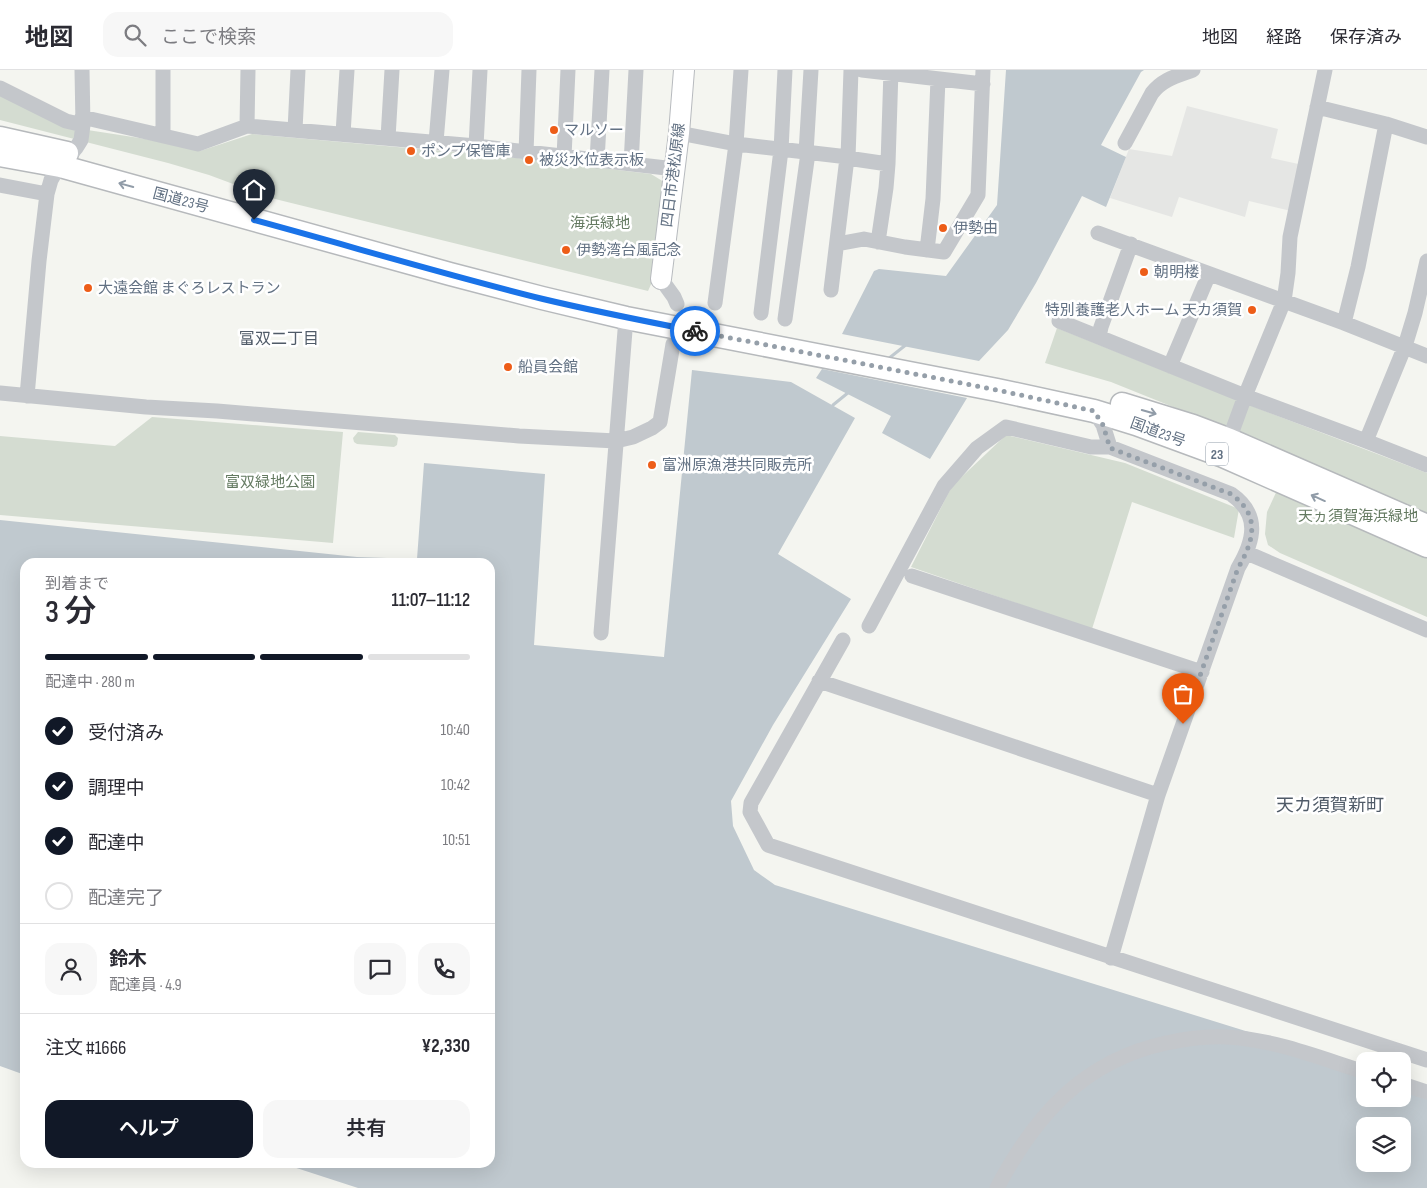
<!DOCTYPE html>
<html lang="ja">
<head>
<meta charset="utf-8">
<style>
	body { margin:0; font-family:"Sofia Sans Condensed","Noto Sans JP",sans-serif; background:#f7f7f7; color:#2b2b33; height:100vh; display:flex; flex-direction:column; font-size:19px; white-space:nowrap }
	* { box-sizing:border-box; margin:0 }
	p { font-size:16px; color:#7c7c81 }
	.icon { flex:none; width:28px; height:28px; fill:none; stroke:currentColor; stroke-width:2; stroke-linecap:round; stroke-linejoin:round }
	.map { position:relative; flex:1; overflow:hidden }
	.drawer { position:absolute; left:20px; top:488px; width:475px; height:610px; display:flex; flex-direction:column; background:#fff; border-radius:15px; box-shadow:0 5px 20px #0002 }
	.drawer>* { flex:none }
	.tools { position:absolute; left:1356px; top:982px; display:grid; gap:10px }
	.tools a { display:grid; place-items:center; width:55px; height:55px; border-radius:10px; background:#fff; box-shadow:0 5px 20px #0002; font-size:25px }
	.pin { position:absolute; display:grid; place-items:center; width:42px; height:42px; color:#fff; margin:-51px -21px; border-radius:50% 50% 50% 0; rotate:-45deg; box-shadow:0 0 5px #0007 }
	.pin .icon { rotate:45deg }
	.courier { position:absolute; display:grid; place-items:center; width:50px; height:50px; margin:-25px; border:4px solid #1a73e8; border-radius:50%; background:#fff; color:#222; box-shadow:0 1px 6px #0007 }
	.head em { font-style:normal; font-weight:600 }
	.head div { display:flex; flex-direction:column-reverse }
	.head { display:flex; align-items:center; justify-content:space-between; height:85px; padding:0 25px }
	h1 { font-size:32px; font-weight:600; line-height:38px }
	.bar { display:grid; grid-template-columns:repeat(4,1fr); gap:8px 5px; align-content:center; height:60px; padding:0 25px }
	.bar i { height:6px; border-radius:4px; background:#e1e1e2 }
	.bar .active { background:#111827 }
	.bar p { grid-column:span 4 }
	.line { display:flex; align-items:center; gap:12px; padding:0 25px; border-top:1px solid #e1e1e2 }
	.line div { flex:1 }
	.round { display:grid; place-items:center; flex:none; width:52px; height:52px; border-radius:15px; background:#f7f7f7 }
	ol { padding:0 25px; list-style:none }
	li { display:flex; align-items:center; gap:15px; height:55px }
	li p { margin-inline-start:auto }
	li .icon { padding:5px; border-radius:50%; background:#111827; color:#fff; stroke-width:4 }
	li:last-child { color:#7c7c81 }
	li i { width:28px; height:28px; border:2px solid #e1e1e2; border-radius:50% }
	.button { display:flex; gap:10px; margin-top:auto; padding:10px 25px }
	.button a { flex:1; height:58px; border-radius:15px; background:#111827; color:#fff; font-size:20px; font-weight:600; line-height:58px; text-align:center }
	.button a+a { background:#f7f7f7; color:#2b2b33 }
	header { display:flex; align-items:center; gap:30px; box-sizing:border-box; height:70px; padding:0 25px; background:#fff; border-bottom:1px solid #e1e1e2 }
	header strong { font-size:24px }
	nav { display:flex; gap:28px; margin-inline-start:auto; font-size:18px }
	.search { width:350px; height:45px; background:#f7f7f7; display:flex; align-items:center; gap:12px; box-sizing:border-box; padding:0 18px; border-radius:15px; color:#7c7c81; font-size:19px }
	.map>svg:first-child { display:block }
</style>
</head>
<body>
<header>
<strong>地図</strong>
<div class="search"><svg class="icon" aria-label="search" viewBox="0 0 24 24"><circle cx="10" cy="10" r="6"/><path d="M15 15l6 6"/></svg>ここで検索</div>
<nav><a>地図</a><a>経路</a><a>保存済み</a></nav>
</header>
<div class="map">
<svg width="1427" height="1118" viewBox="0 0 1427 1118">
	<rect width="100%" height="100%" fill="#f4f5f0"/>
	<path fill="#e5e6e4" d="M1187,36L1278,59L1271,88L1303,95L1291,141L1249,131L1245,147L1179,127L1172,147L1110,128L1129,79L1172,86Z"/>
	<path fill="#d4dcd1" d="M0,24L68,57L146,69L200,81L252,64L509,87L651,104L664,112L653,210L648,221L271,128L209,105L168,93L0,50Z
		M1057,258L1252,336L1427,403V547L1280,483L1268,475L1265,464L1267,442L1291,390L1223,357L1111,312L1045,293Z
		M152,347L343,362L333,473L0,445V366L115,376Z
		M358,362L395,365L398,368L397,375L394,377L357,374L354,372L353,368Z
		M1006,365L1125,393L1239,439L1234,468L1132,432L1092,559L911,497L952,416Z"/>
	<path fill="#c0c9cf" fill-rule="evenodd" d="M1006,0H1144L1141,2L1101,75L1126,87L1106,137L1082,126L1036,213L1008,260L979,291L842,264L874,201L879,199L946,206L997,135Z
		M822,299L967,328L930,389L882,363L891,346L816,308Z
		M692,300L791,312L855,348L778,484L851,529L773,655L731,731L733,756L754,800L775,815L1365,998V1029H1402L1403,1009L1427,1017V1118H358L281,1093L490,1092V492H25V1005L0,996V450L357,487L417,489L424,393L545,404L534,575L664,587ZM1365,1056H1402V1094H1365Z"/>
	<g fill="none" stroke-linecap="round" stroke-linejoin="round">
		<path stroke="#c0c9cf" stroke-width="3" d="M888,289L907,274
			M833,335L849,322"/>
		<g stroke="#b7babe" stroke-width="22">
			<path id="major" d="M661,209L679,63L684,0"/>
		</g>
		<g stroke="#b6b9bc" stroke-width="25">
			<path id="highway" d="M0,68L67,83
				M0,85L60,96L450,204L542,228L626,248L997,320L1094,341L1136,354L1223,386L1427,476
				M1122,334L1193,356L1230,370L1427,456"/>
		</g>
		<path stroke="#c4c7cb" stroke-width="15" d="M862,0L983,14
			M0,18L66,51L83,55
			M1317,37L1386,54L1427,67
			M82,47L198,74L247,56L476,76L675,99
			M247,56L248,0
			M295,60L298,0
			M679,63L736,74L848,87
			M343,64L347,0
			M163,65V0
			M388,68L392,0
			M436,72L442,0
			M1125,73L1152,23C1163,9 1177,6 1193,0
			M476,76L480,0
			M526,83L529,0
			M806,83L811,0
			M564,87L568,0
			M848,88L851,0
			M597,91L602,0
			M631,94L636,0
			M0,115L47,124
			M1098,163L1344,253L1427,286
			M878,172L886,118L888,94L891,0
			M837,174L864,169L905,177L944,182L978,125L983,0
			M927,180L933,129L938,9
			M661,209L674,227L677,234
			M831,220L847,88L888,94
			M715,233L736,74L741,0
			M761,243L781,80L785,0
			M785,249L808,83
			M1059,251L1245,326L1366,371L1427,395
			M1344,253L1358,197L1386,54
			M1099,267L1101,257L1131,174
			M1170,296L1209,204
			M0,323L146,337L217,341L519,366L616,371L633,367L652,358L660,352L673,274
			M27,326L39,191L47,124L51,110L55,103L76,78L81,70L83,55L82,0
			M1094,341L1103,355L1110,377
			M1366,371L1405,276L1415,243L1427,191
			M1226,378L1245,326L1284,231L1288,203L1290,167L1325,0
			M1247,483L1427,560
			M912,506L1202,602
			M869,556L944,416L977,378L1006,357L1091,377H1110L1231,424C1261,445 1254,471 1238,498L1158,725L1111,888
			M601,563L626,248
			M843,570L751,733L750,742L768,775L1427,990
			M819,611L1158,725
			M1402,1014L1427,1022
			M997,1118C1035,1046 1083,991 1166,973C1185,969 1206,966 1226,967C1274,969 1320,988 1365,1002"/>
		<use href="#major" stroke="#fff" stroke-width="20"/>
		<use href="#highway" stroke="#fff" stroke-width="22"/>
	</g>
	<defs><path id="oneway-shaft" d="M-6 0H5M1.5-3L5.5 0L1.5 3" fill="none" stroke-width="1.6" stroke-linecap="round" stroke-linejoin="round" transform="scale(1.25)"/></defs>
	<g stroke="#919ca8">
		<use href="#oneway-shaft" transform="translate(126 115) rotate(-165)"/>
		<use href="#oneway-shaft" transform="translate(1149 342) rotate(16)"/>
		<use href="#oneway-shaft" transform="translate(1318 428) rotate(-156)"/>
	</g>
	<g fill="none" stroke-linecap="round" stroke-linejoin="round">
		<path stroke="#959fa9" stroke-width="5" stroke-dasharray="0 9" d="M695,261L997,320L1094,341L1103,355L1110,378L1231,424C1261,445 1254,471 1238,498L1183,654"/>
		<path stroke="#1a73e8" stroke-width="6" d="M254,150C350,176 446,205 543,229C593,241 644,251 695,261"/>
	</g>
	<g fill="#ed5d18" stroke="#fff" stroke-width="2">
		<circle cx="554" cy="60" r="5"/>
		<circle cx="411" cy="81" r="5"/>
		<circle cx="529" cy="90" r="5"/>
		<circle cx="943" cy="158" r="5"/>
		<circle cx="566" cy="180" r="5"/>
		<circle cx="1144" cy="202" r="5"/>
		<circle cx="88" cy="218" r="5"/>
		<circle cx="1252" cy="240" r="5"/>
		<circle cx="508" cy="297" r="5"/>
		<circle cx="652" cy="395" r="5"/>
	</g>
	<g text-anchor="middle" stroke-width="5" stroke-linejoin="round" paint-order="stroke">
		<rect fill="#fff" stroke="#919ca8" stroke-width="1" x="1206" y="372.5" width="22" height="23" rx="4"/>
		<g font-size="14" font-weight="bold" fill="#627183">
			<text x="1217" y="389">23</text>
		</g>
		<g font-size="15" fill="#627183" stroke="#fff" text-anchor="start">
			<text x="564" y="65">マルソー</text>
			<text x="421" y="86">ポンプ保管庫</text>
			<text x="539" y="95">被災水位表示板</text>
			<text x="953" y="163">伊勢由</text>
			<text x="576" y="185">伊勢湾台風記念</text>
			<text x="1154" y="207">朝明楼</text>
			<text x="98" y="223">大遠会館 まぐろレストラン</text>
			<text x="1242" y="245" text-anchor="end">特別養護老人ホーム 天カ須賀</text>
			<text x="518" y="302">船員会館</text>
			<text x="662" y="400">富洲原漁港共同販売所</text>
		</g>
		<g font-size="15" fill="#627183" stroke="#fff">
			<text transform="translate(673 105) rotate(-83)" y="5">四日市港松原線</text>
			<text transform="translate(181 130) rotate(15)" y="5">国道23号</text>
			<text transform="translate(1158 362) rotate(20)" y="5">国道23号</text>
		</g>
		<g font-size="15" fill="#647a61" stroke="#fff">
			<text x="600" y="158">海浜緑地</text>
			<text x="270" y="417">富双緑地公園</text>
			<text x="1358" y="451">天ヵ須賀海浜緑地</text>
		</g>
		<g font-size="16" fill="#505b68" stroke="#fff">
			<text x="279" y="274">富双二丁目</text>
		</g>
		<g font-size="18" fill="#505b68" stroke="#fff">
			<text x="1330" y="741">天カ須賀新町</text>
		</g>
	</g>
</svg>
<div class="tools">
<a><svg class="icon" aria-label="locate" viewBox="0 0 24 24"><circle cx="12" cy="12" r="6"/><path d="M12 2v4M12 18v4M2 12h4M18 12h4"/></svg></a>
<a><svg class="icon" aria-label="layers" viewBox="0 0 24 24"><path d="M12 4l9 5-9 5-9-5zM3 14l9 5 9-5"/></svg></a>
</div>
<div class="pin" style="left:1183px;top:654px;background:#ea580c"><svg class="icon" aria-label="bag" viewBox="0 0 24 24"><path d="M5 8h14l-1 12H6zM9 8a3 3 0 0 1 6 0"/></svg></div>
<div class="pin" style="left:254px;top:150px;background:#1f2937"><svg class="icon" aria-label="home" viewBox="0 0 24 24"><path d="M3 11l9-7 9 7M6 9v11h12V9"/></svg></div>
<div class="courier" style="left:695px;top:261px"><svg class="icon" aria-label="bike" viewBox="0 0 24 24"><circle cx="6" cy="16" r="4"/><circle cx="18" cy="16" r="4"/><path d="M6 16l4-8h5l3 8M10 8l3 8H6M13 5h3"/></svg></div>
<section class="drawer">
<div class="head"><div><h1>3 分</h1><p>到着まで</p></div><em>11:07–11:12</em></div>
<div class="bar"><i class="active"></i><i class="active"></i><i class="active"></i><i></i><p>配達中 · 280 m</p></div>
<ol>
<li><svg class="icon" aria-label="check" viewBox="0 0 24 24"><path d="M5 12l5 5 9-10"/></svg>受付済み<p>10:40</p></li>
<li><svg class="icon" aria-label="check" viewBox="0 0 24 24"><path d="M5 12l5 5 9-10"/></svg>調理中<p>10:42</p></li>
<li><svg class="icon" aria-label="check" viewBox="0 0 24 24"><path d="M5 12l5 5 9-10"/></svg>配達中<p>10:51</p></li>
<li><i></i>配達完了</li>
</ol>
<div class="line" style="height:90px"><a class="round"><svg class="icon" aria-label="person" viewBox="0 0 24 24"><circle cx="12" cy="8" r="4"/><path d="M4 21q1-7 8-7t8 7"/></svg></a><div><b>鈴木</b><p>配達員 · 4.9</p></div><a class="round"><svg class="icon" aria-label="chat" viewBox="0 0 24 24"><path d="M4 5h16v11H9l-5 4z"/></svg></a><a class="round"><svg class="icon" aria-label="phone" viewBox="0 0 24 24"><path d="M5 4h4l2 5-3 2q2 4 5 5l2-3 5 2v4C11 20 4 13 5 4z"/></svg></a></div>
<div class="line" style="height:65px"><div>注文 #1666</div><b>¥2,330</b></div>
<div class="button"><a>ヘルプ</a><a>共有</a></div>
</section>
</div>
</body>
</html>
